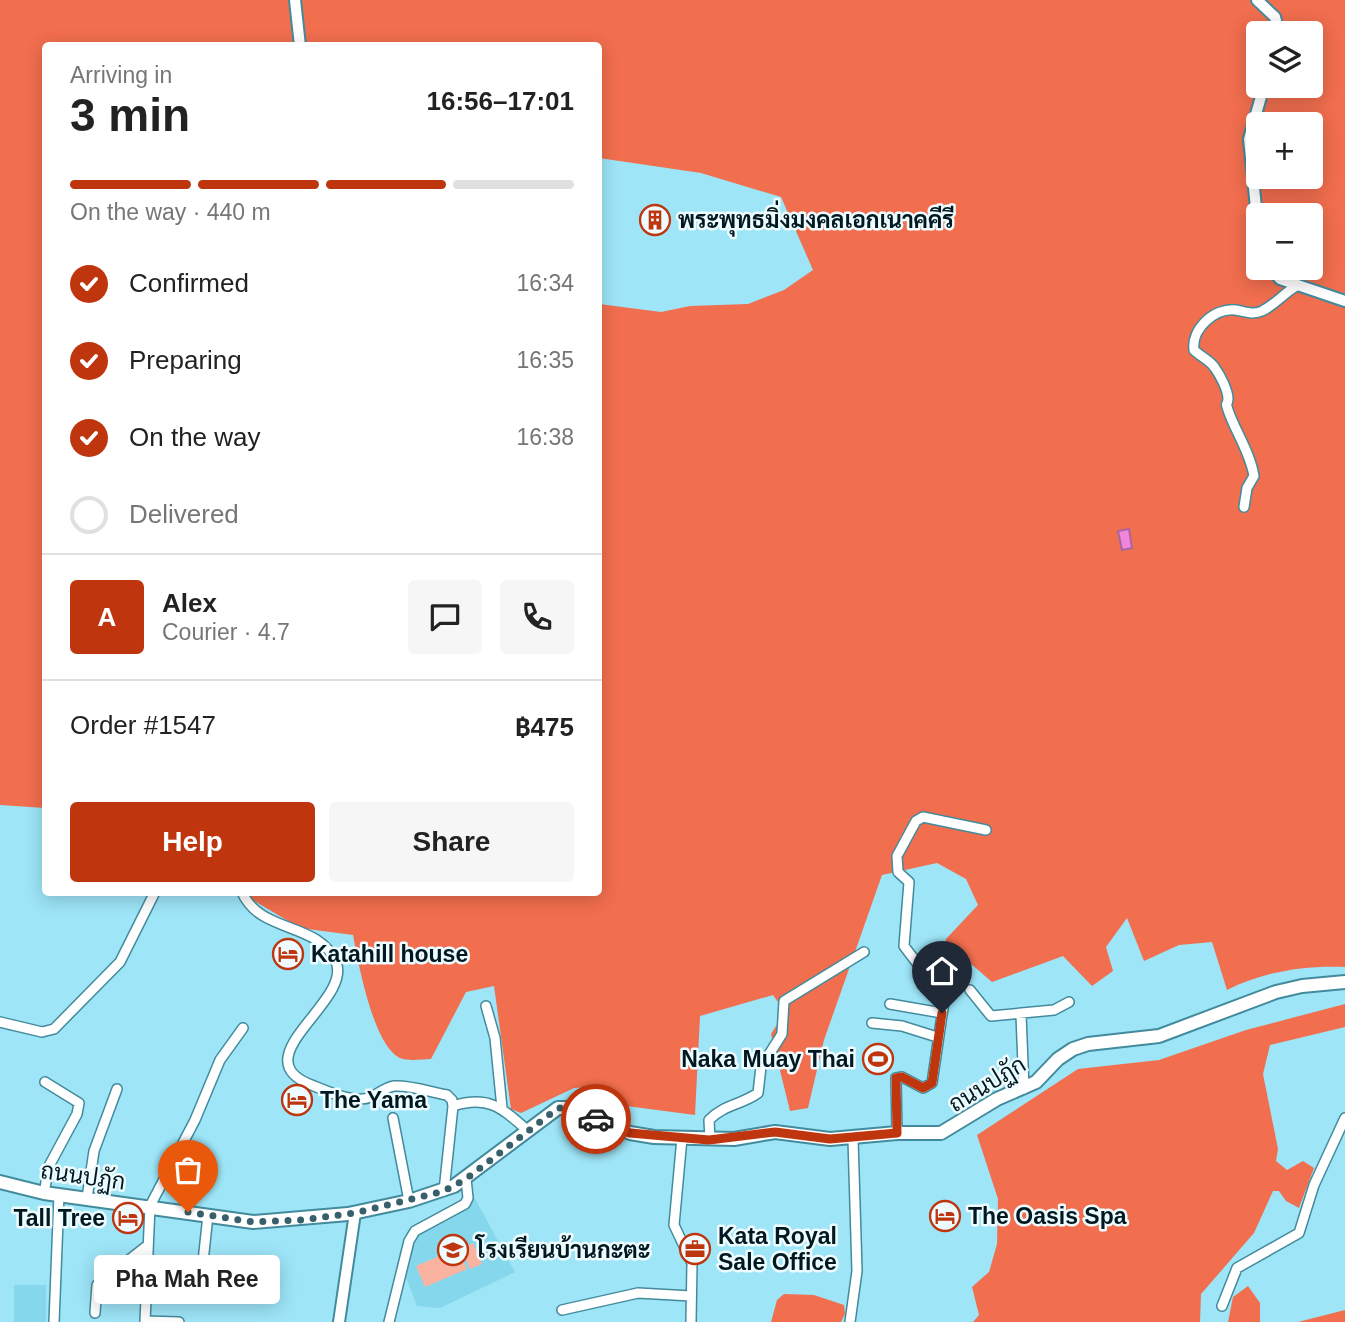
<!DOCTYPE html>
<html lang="en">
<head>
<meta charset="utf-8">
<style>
	body { margin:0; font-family:Arial,Sarabun,sans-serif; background:#f6f6f6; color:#222; height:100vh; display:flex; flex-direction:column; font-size:26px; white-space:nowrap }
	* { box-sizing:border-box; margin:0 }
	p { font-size:23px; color:#767676 }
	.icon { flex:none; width:38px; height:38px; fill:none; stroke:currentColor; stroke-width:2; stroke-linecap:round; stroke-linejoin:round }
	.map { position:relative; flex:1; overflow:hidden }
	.sheet { position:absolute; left:42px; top:42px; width:560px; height:854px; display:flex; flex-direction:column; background:#fff; border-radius:7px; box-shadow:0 4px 18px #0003 }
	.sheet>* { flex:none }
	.tools { position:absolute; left:1246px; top:21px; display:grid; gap:14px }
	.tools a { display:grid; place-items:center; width:77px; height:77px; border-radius:7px; background:#fff; box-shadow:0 4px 18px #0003; font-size:35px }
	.pin { position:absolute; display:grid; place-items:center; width:60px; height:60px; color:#fff; margin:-72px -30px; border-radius:50% 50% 50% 0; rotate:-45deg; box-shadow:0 0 7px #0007 }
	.pin .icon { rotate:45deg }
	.courier { position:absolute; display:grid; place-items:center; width:70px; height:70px; margin:-35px; border:5px solid #bf360e; border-radius:50%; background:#fff; color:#222; box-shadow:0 2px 9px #0007 }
	.bubble { position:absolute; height:49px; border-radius:7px; background:#fff; box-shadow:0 4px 18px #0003; font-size:23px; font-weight:700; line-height:49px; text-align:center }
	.headline em { font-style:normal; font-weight:700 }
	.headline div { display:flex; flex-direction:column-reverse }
	.headline { display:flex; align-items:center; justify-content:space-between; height:119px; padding:0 28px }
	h1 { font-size:46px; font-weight:700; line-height:52px }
	.bar { display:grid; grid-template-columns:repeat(4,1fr); gap:10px 7px; align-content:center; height:84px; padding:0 28px }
	.bar i { height:9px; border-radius:5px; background:#e0e0e0 }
	.bar .selected { background:#bf360e }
	.bar p { grid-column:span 4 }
	.line { display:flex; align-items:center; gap:18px; padding:0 28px; border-top:2px solid #e0e0e0 }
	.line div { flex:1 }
	.round { display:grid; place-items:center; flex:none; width:74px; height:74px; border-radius:7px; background:#f6f6f6 }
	ol { padding:0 28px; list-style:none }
	li { display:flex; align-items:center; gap:21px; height:77px }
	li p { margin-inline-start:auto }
	li .icon { padding:7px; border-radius:50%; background:#bf360e; color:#fff; stroke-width:4 }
	li:last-child { color:#767676 }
	li i { width:38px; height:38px; border:4px solid #e0e0e0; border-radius:50% }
	.button { display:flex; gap:14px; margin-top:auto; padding:14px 28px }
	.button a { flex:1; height:80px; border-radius:7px; background:#bf360e; color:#fff; font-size:28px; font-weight:700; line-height:80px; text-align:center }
	.button a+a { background:#f6f6f6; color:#222 }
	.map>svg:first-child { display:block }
</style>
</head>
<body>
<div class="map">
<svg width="1345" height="1322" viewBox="0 0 1345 1322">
	<rect width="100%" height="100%" fill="#9de5f7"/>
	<path fill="#85d7ec" d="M473,1195L515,1272L440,1308L417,1306L400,1262L410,1231Z
		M14,1285H46V1322H14Z"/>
	<path fill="#fbb3a1" d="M473,1243L482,1264L470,1269L461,1249Z
		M458,1248L467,1269L425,1287L416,1266Z"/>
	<path fill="#f16e4e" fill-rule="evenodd" d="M0,0H1345V967C1304,965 1263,972 1227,990L1212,942L1179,945L1144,961L1127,918L1106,947L1113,971L1092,986L1063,956L992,982L963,957L940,965L946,939L978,905L966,879L937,863L882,875L824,1040L808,1108L790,1111L771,1034L785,1012L773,995L700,1016L695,1115L619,1105L588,1087L574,1088L521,1113L511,1109L494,986L466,992L431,1059C423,1059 411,1061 403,1059C374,1052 358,961 353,935L300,928L246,896L244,893L598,892L599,304L661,312L690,306L748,304L784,290L813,270L781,197L701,173L599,158L598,46H46L45,808L0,805ZM1258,33H1311V86H1258ZM1258,124H1311V177H1258ZM1258,215H1311V268H1258Z
		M1345,1004V1027L1270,1045L1263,1074L1278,1149L1276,1161L1287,1170L1303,1161L1314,1168L1299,1208L1286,1201L1279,1191H1273L1254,1233L1201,1294L1200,1322H973L979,1315L972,1287L989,1272L997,1244L998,1199L977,1135L1078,1069L1159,1060L1246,1030Z
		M1248,1286L1260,1303V1322H1228L1233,1297Z
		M784,1294L814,1295L844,1305L845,1314L841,1322H771L777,1300Z
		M1345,1310V1322H1298Z"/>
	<path fill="#f184db" stroke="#a964a3" stroke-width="2" d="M1129,529L1132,548L1122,550L1118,531Z"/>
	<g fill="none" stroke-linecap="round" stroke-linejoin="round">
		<g stroke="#438b9c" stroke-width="12">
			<path id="minor" d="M1244,507L1247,488L1254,476C1250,452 1235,431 1228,410C1225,400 1227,408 1228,399C1228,390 1220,375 1215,368C1210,360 1201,357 1194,350C1191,329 1215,307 1236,310C1246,312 1253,315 1262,311C1276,304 1285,292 1298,285
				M242,892C260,934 318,921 336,962C353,1002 238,1059 314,1086C329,1092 355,1104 371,1097C378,1094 386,1087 394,1086C411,1085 430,1092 447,1095L452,1100L453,1106L444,1191
				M970,990L991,1016L1054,1010L1069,1002
				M890,1004L942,1013
				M486,1006L495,1038L502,1108
				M1021,1015L1024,1089
				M0,1022L42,1032L54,1029L120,962L155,892
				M872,1023L902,1026L937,1037
				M453,1106C488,1095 501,1107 527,1130
				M393,1118L409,1201
				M897,1133L896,1078L902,1077L923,1088L932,1083L947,981L943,972L917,963L904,946L909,882L898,872L897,856L916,821L923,817L986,830
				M682,1138L674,1225L692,1263L691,1322
				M710,1140L709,1120C723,1105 741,1105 758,1093L761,1067L782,1034L784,1001L864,952
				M44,1193L49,1166L77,1114L79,1103L45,1082
				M87,1198L94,1151L117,1089
				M202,1271L208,1215
				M1222,1306L1237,1268L1299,1233L1314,1185L1345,1118
				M562,1310L638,1293L691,1296
				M95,1313L97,1285L148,1245
				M145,1321L179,1322
				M54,1322L59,1195
				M145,1322L150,1206L195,1120L220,1060L243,1028
				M389,1322L409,1241L415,1231L465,1204L468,1198L466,1179
				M850,1322L857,1271L853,1139"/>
		</g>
		<g stroke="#438b9c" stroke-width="14">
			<path id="tertiary" d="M295,0L300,46
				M1257,0L1275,17L1279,33
				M1258,227L1249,139L1264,86
				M1270,268L1280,279L1345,301
				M339,1322L355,1213"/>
		</g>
		<g stroke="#438b9c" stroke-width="16">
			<path id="secondary" d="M0,1182L44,1193L253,1222L348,1214L409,1201L454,1186L558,1108H572L630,1133L654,1137L734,1139L775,1132L830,1139L897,1133H941L997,1099L1036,1082L1058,1059L1073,1049L1088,1044L1159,1036L1276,992L1302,986L1345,982"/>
		</g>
		<use href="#minor" stroke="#fff" stroke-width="9"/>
		<use href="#tertiary" stroke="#fff" stroke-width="10"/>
		<use href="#secondary" stroke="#fff" stroke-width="12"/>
	</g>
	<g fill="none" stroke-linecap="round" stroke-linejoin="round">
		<path stroke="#37606b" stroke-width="7" stroke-dasharray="0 12.6" d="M188,1212L253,1222L301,1220L355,1213L444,1191L466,1179L558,1108H572L596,1119"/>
		<path stroke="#bf360e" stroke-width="9" d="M596,1119L630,1133L709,1140L775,1132L830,1139L897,1133L896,1078L902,1077L923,1088L932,1083L942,1013"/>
	</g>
	<defs>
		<g id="building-ring" transform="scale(1.575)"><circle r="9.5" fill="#eefbff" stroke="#bf360e" stroke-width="1.5"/><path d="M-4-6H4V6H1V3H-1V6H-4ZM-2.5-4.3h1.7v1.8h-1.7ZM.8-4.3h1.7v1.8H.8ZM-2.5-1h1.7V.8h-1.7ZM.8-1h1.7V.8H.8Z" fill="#bf360e"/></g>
		<g id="hotel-ring" transform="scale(1.575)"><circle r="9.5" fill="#eefbff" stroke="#bf360e" stroke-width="1.5"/><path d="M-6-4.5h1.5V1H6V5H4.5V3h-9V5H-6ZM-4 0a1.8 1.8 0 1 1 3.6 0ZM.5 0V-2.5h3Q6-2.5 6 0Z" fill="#bf360e"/></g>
		<g id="stadium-ring" transform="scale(1.575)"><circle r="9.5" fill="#eefbff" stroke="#bf360e" stroke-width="1.5"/><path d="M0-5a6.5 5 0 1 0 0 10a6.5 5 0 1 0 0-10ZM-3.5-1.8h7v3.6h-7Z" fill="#bf360e"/></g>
		<g id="office-ring" transform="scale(1.575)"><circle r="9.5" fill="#eefbff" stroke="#bf360e" stroke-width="1.5"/><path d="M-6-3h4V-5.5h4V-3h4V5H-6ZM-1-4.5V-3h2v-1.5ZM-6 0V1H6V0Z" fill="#bf360e"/></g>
		<g id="school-ring" transform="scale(1.575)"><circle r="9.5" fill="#eefbff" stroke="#bf360e" stroke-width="1.5"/><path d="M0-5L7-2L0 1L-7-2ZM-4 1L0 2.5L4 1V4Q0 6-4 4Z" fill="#bf360e"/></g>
	</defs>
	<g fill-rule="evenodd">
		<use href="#building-ring" x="655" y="220"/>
		<use href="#hotel-ring" x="288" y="954"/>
		<use href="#stadium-ring" x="878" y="1059"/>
		<use href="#hotel-ring" x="297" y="1100"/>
		<use href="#hotel-ring" x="945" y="1216"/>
		<use href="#hotel-ring" x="128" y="1218"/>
		<use href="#office-ring" x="695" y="1249"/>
		<use href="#school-ring" x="453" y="1250"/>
	</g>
	<g text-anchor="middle" stroke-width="5" stroke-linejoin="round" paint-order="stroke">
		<g font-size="23" font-weight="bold" fill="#001920" stroke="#eefbff" text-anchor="start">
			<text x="678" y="228">พระพุทธมิ่งมงคลเอกเนาคคีรี</text>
			<text x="311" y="962">Katahill house</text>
			<text x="855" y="1067" text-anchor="end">Naka Muay Thai</text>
			<text x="320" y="1108">The Yama</text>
			<text x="968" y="1224">The Oasis Spa</text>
			<text x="105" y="1226" text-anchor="end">Tall Tree</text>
			<text x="718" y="1244">Kata Royal<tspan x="718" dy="26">Sale Office</tspan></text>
			<text x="476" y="1258">โรงเรียนบ้านกะตะ</text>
		</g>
		<g font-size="23" fill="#001920" stroke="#eefbff">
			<text transform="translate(987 1084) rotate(-31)" y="8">ถนนปฏัก</text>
			<text transform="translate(83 1176) rotate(8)" y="8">ถนนปฏัก</text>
		</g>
	</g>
</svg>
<div class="tools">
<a><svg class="icon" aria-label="layers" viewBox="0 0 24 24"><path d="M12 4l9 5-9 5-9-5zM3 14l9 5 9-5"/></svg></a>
<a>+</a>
<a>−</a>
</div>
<div class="pin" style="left:188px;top:1212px;background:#ea580c"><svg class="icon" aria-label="bag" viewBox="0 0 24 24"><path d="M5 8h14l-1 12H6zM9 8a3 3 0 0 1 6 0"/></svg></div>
<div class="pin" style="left:942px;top:1013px;background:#1f2937"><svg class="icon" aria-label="home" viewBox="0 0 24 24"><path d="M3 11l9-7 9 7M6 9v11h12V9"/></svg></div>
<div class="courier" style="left:596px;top:1119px"><svg class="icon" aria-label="car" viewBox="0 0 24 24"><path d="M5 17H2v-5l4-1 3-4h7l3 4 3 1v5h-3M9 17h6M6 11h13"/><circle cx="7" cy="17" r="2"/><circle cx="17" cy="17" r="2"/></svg></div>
<div class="bubble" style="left:94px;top:1255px;width:186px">Pha Mah Ree</div>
<section class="sheet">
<div class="headline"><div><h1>3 min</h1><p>Arriving in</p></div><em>16:56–17:01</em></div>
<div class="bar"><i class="selected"></i><i class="selected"></i><i class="selected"></i><i></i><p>On the way · 440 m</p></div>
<ol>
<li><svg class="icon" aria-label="check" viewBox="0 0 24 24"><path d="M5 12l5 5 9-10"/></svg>Confirmed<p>16:34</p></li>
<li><svg class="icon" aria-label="check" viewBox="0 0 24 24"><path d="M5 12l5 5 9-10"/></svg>Preparing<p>16:35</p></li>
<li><svg class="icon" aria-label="check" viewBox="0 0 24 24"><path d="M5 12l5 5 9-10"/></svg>On the way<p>16:38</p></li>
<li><i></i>Delivered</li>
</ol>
<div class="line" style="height:126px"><b class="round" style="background:#bf360e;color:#fff">A</b><div><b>Alex</b><p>Courier · 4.7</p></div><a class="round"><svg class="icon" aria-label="chat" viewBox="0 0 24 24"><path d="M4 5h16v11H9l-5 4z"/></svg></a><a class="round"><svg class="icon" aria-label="phone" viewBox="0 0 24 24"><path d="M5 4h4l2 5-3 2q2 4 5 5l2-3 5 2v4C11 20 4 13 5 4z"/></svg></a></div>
<div class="line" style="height:91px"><div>Order #1547</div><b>฿475</b></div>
<div class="button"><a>Help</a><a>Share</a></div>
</section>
</div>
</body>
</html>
